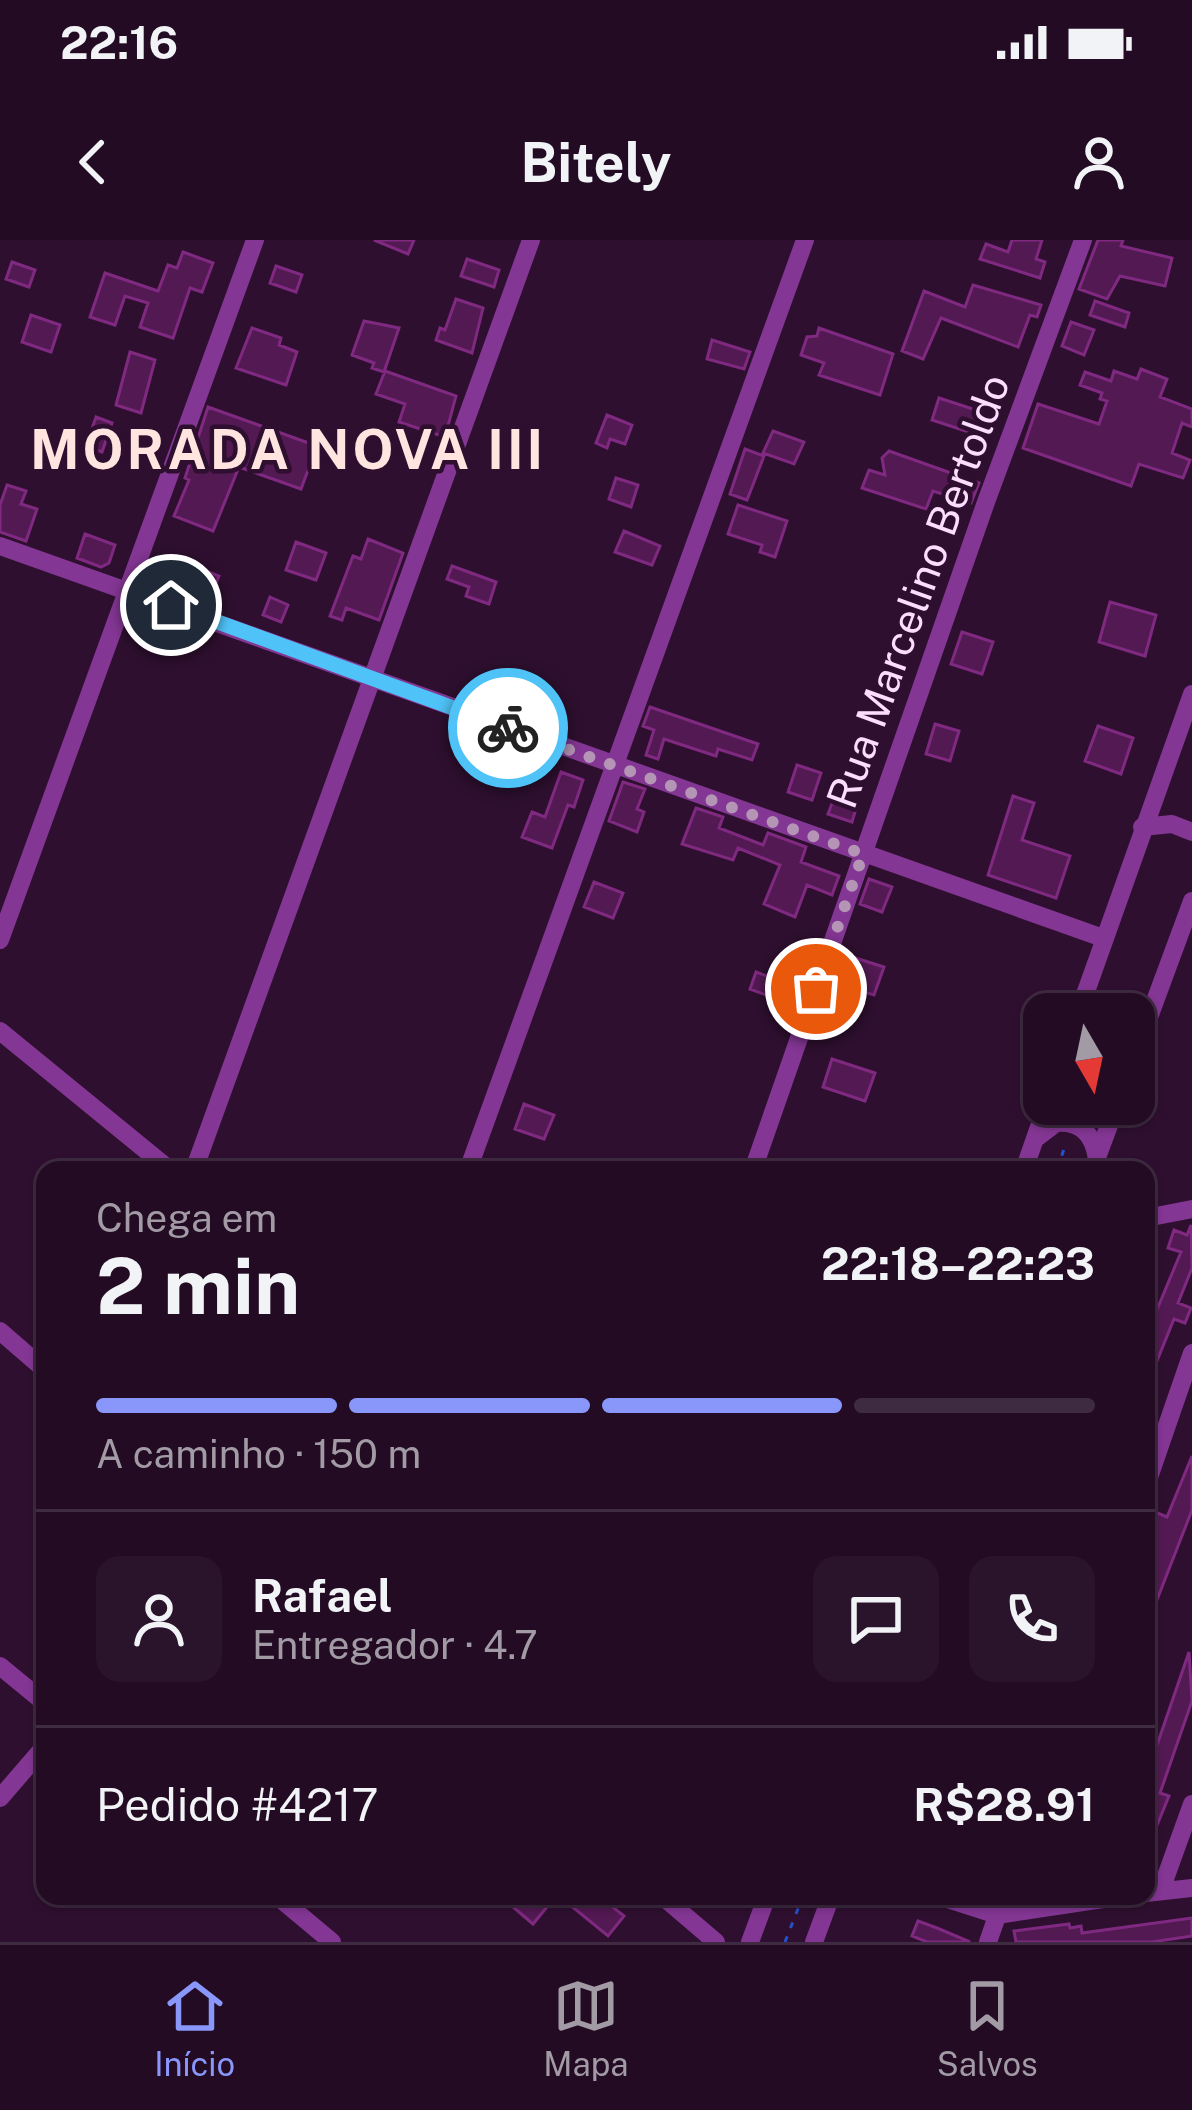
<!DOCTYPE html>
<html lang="pt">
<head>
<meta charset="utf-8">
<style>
	body { margin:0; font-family:"Public Sans",sans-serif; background:#2a142b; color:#f1f3f6; height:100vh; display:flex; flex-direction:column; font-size:45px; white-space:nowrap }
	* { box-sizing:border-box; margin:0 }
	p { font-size:39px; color:#a29ba6 }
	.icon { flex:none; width:66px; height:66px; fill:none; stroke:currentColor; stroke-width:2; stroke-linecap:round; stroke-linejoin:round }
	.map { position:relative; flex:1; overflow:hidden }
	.details { position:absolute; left:36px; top:921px; width:1119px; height:744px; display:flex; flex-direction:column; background:#220b23; border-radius:24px; box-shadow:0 3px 9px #0004,0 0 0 3px #3f2b41 }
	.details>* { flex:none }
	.needle { width:78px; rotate:171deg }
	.controls { position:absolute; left:1023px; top:753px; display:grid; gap:24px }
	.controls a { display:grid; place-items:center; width:132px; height:132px; border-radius:24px; background:#220b23; box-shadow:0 3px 9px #0004,0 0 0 3px #3f2b41; font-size:60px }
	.pin { position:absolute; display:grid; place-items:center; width:102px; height:102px; color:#fff; margin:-51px; border:6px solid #fff; border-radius:50%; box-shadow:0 3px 12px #0007 }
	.courier { position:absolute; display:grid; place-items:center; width:120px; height:120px; margin:-60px; border:9px solid #4fc3f7; border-radius:50%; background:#fff; color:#222; box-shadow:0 3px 15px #0007 }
	.summary em { font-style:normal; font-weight:700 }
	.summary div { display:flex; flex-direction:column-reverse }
	.summary { display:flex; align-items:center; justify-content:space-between; height:204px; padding:0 60px }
	h1 { font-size:78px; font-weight:700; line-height:90px }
	.bar { display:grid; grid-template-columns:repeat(4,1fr); gap:18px 12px; align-content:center; height:144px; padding:0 60px }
	.bar i { height:15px; border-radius:9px; background:#3f2b41 }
	.bar .current { background:#8996fa }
	.bar p { grid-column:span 4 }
	.line { display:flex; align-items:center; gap:30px; padding:0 60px; border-top:3px solid #3f2b41 }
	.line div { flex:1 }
	.round { display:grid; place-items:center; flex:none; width:126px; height:126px; border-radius:24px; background:#2a142b }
	.status { display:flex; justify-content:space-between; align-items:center; height:84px; padding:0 60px; background:#220b23; direction:ltr }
	.status svg { height:33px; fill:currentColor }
	header { display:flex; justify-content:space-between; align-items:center; height:156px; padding:0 60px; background:#220b23; font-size:54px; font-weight:700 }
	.menu { display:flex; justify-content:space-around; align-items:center; height:168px; border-top:3px solid #3f2b41; background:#220b23; font-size:33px; color:#a29ba6 }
	.menu a { display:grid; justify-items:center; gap:6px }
	.menu .current { color:#8996fa }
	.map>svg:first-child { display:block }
</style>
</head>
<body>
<div class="status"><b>22:16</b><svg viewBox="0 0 49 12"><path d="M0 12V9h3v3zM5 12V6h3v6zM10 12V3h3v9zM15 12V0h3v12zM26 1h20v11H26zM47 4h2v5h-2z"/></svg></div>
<header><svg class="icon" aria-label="back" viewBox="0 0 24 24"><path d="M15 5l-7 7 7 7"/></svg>Bitely<svg class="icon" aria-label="person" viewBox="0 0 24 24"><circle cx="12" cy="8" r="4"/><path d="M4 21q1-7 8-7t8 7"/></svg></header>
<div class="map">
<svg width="1192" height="1702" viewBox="0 0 1192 1702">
	<rect width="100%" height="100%" fill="#2e0f2f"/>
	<path fill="#521952" stroke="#7f2980" stroke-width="3" d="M374,0H414L408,14Z
		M1012,0H1042L1036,19L1045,22L1040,38L980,19L986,4L1008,12Z
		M1098,0H1123L1121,6L1172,18L1165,46L1120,36L1107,59L1079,49Z
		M183,12L213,23L202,52L190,48L173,98L140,87L148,63L125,56L115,85L90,77L105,33L158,51L168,25L177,28Z
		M467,19L499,30L494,47L461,36Z
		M12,22L35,30L29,47L6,39Z
		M276,26L302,35L296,52L270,43Z
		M973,45L1041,65L1037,77L1030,75L1018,107L941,78L923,119L902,111L924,51L965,67Z
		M456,59L483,68L472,113L436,100L440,88L445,90Z
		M1095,61L1129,73L1125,87L1090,75Z
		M31,75L60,85L51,112L22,102Z
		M364,81L399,88L384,132L372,128L374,123L352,115Z
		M1071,82L1094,90L1084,115L1062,106Z
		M252,88L281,98L279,105L297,112L286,145L236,128Z
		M819,88L893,114L880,155L819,135L824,123L801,115L807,97L817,96Z
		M712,100L750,112L744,129L707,119Z
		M130,112L155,120L141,173L116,165Z
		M1141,129L1167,139L1160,157L1192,169V187L1182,183L1172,213L1190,220L1183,238L1139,224L1131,246L1023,208L1038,164L1099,184L1107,161L1100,159L1102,153L1080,145L1085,132L1111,141L1114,131L1137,139Z
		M385,131L456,156L445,197L399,182L405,164L376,154Z
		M939,158L979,171L972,193L932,180Z
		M208,167L317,206L301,249L239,227L213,291L174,276L189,240L185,238Z
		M607,175L632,185L625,204L610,199L607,208L596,203Z
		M96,177L112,183L102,212L86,206Z
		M773,191L804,202L794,224L763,213Z
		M745,209L764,216L747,260L730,254Z
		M889,211L979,243L971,263L933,251L926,269L862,248L869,230L885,235L882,218Z
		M616,238L638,245L631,267L609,259Z
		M7,245L26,251L21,264L37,269L26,301L0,292V265Z
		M738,265L787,281L775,317L760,312L762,305L728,294Z
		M624,291L660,306L652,325L615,312Z
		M85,294L115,305L109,323L101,327L77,318Z
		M368,299L403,313L379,380L346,368L342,380L330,376L353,316L361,319Z
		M296,302L326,313L316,340L286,330Z
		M452,326L496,342L489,364L466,356L469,347L447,339Z
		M201,329L219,336L209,359L192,351Z
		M270,357L288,365L281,382L263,375Z
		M1110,362L1156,375L1145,416L1099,402Z
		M962,392L993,402L982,434L951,424Z
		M650,467L758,504L752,520L718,509L716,516L664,499L658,519L646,515L654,490L643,486Z
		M935,484L959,491L950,521L926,514Z
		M1098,486L1133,498L1121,534L1085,521Z
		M797,525L821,533L812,560L788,552Z
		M561,532L583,540L574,567L568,565L552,608L522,597L532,572L545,577Z
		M623,542L645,549L637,569L644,572L637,592L609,581Z
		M1013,556L1034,563L1022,600L1070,616L1056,658L988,635Z
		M834,558L857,565L852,582L828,574Z
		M696,568L723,577L719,588L763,605L768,593L806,607L801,622L839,636L832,655L807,645L795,677L764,664L780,625L738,608L733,620L682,604Z
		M869,639L892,647L882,672L860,664Z
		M594,642L623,653L613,678L584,667Z
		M843,714L884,727L874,755L857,750L852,765L828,757Z
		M756,732L780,741L774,758L750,749Z
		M832,819L875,833L865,861L823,847Z
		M524,864L554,875L544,899L515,889Z
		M1191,985L1192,1028L1178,1063L1191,1068L1185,1083L1174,1079L1146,1148V1096L1181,1012L1168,1008L1174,990L1187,995Z
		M1192,1216V1270L1146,1388V1292L1155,1272L1167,1277Z
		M1189,1412L1192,1461L1160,1553L1169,1556L1146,1612V1537Z
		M500,1656H556L533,1684Z
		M559,1656H599L624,1676L608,1696Z
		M1192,1678V1696L1152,1702H1016L1014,1691L1069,1684L1070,1688L1081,1686L1082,1693Z
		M918,1681L937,1688L970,1702H927L912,1696Z"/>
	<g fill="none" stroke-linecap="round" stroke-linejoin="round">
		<path stroke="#2451cc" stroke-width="3" stroke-dasharray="6 9" stroke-linecap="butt" d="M1057,930L1066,903
			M785,1702L803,1656"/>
		<path stroke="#833693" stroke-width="18" d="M0,306L1103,698
			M1142,587L1172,584L1192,592
			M0,700L255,0
			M1078,774L1192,454
			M0,791L170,930
			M1134,818L1192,661
			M1035,899L1056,883C1081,881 1093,894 1097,918
			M1096,920L1117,864
			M194,930L531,0
			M468,930L805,0
			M753,930L986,262L1083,0
			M1024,930L1047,864
			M1146,978L1192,969
			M0,1091L45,1130
			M1146,1246L1192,1113
			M0,1426L45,1463
			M0,1558L45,1506
			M1161,1650L1192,1564
			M1146,1653L1192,1648
			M277,1656L332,1702
			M662,1656L716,1702
			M938,1656L997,1675L1123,1656
			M750,1702L767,1656
			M814,1702L831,1656
			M988,1702L1004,1656"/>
	</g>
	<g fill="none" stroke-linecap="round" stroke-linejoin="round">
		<path stroke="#b495b6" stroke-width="12" stroke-dasharray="0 21.6" d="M508,488L863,614L816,749"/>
		<path stroke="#4fc3f7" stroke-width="15" d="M171,365L508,488"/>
	</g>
	<g text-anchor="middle" stroke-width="9" stroke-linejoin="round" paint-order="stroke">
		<g font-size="42" fill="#fcddff" stroke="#2e0f2f">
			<text transform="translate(918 351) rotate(-70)" y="15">Rua Marcelino Bertoldo</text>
		</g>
		<g font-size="54" font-weight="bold" letter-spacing="3" fill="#ffe4df" stroke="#2e0f2f">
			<text x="288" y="229">MORADA NOVA III</text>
		</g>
	</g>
</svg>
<div class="controls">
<a><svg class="needle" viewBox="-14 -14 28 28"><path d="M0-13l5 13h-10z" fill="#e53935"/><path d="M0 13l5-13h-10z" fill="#a29ba6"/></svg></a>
</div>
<div class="pin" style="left:816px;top:749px;background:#ea580c"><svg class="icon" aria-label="bag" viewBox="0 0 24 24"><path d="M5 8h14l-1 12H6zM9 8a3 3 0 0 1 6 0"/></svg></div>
<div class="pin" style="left:171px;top:365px;background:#1f2937"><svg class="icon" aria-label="home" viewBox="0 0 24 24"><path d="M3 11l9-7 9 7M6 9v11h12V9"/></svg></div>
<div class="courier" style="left:508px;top:488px"><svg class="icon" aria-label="bike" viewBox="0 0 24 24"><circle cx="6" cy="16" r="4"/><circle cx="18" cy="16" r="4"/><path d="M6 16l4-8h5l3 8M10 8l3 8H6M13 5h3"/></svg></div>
<section class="details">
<div class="summary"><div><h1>2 min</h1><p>Chega em</p></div><em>22:18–22:23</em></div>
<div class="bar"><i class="current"></i><i class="current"></i><i class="current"></i><i></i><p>A caminho · 150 m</p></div>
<div class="line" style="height:216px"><a class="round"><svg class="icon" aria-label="person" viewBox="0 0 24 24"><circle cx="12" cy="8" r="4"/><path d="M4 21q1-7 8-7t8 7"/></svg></a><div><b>Rafael</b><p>Entregador · 4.7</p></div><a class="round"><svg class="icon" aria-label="chat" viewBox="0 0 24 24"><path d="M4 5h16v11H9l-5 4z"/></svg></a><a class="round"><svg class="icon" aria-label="phone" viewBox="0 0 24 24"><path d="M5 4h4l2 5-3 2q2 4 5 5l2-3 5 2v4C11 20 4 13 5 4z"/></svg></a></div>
<div class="line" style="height:156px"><div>Pedido #4217</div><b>R$28.91</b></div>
</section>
</div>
<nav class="menu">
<a class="current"><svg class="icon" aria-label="home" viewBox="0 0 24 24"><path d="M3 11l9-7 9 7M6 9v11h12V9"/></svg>Início</a>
<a><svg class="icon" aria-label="map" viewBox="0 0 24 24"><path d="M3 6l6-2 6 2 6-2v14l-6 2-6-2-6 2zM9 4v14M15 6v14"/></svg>Mapa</a>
<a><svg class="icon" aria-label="saved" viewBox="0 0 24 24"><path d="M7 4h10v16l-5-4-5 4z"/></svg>Salvos</a>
</nav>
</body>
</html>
